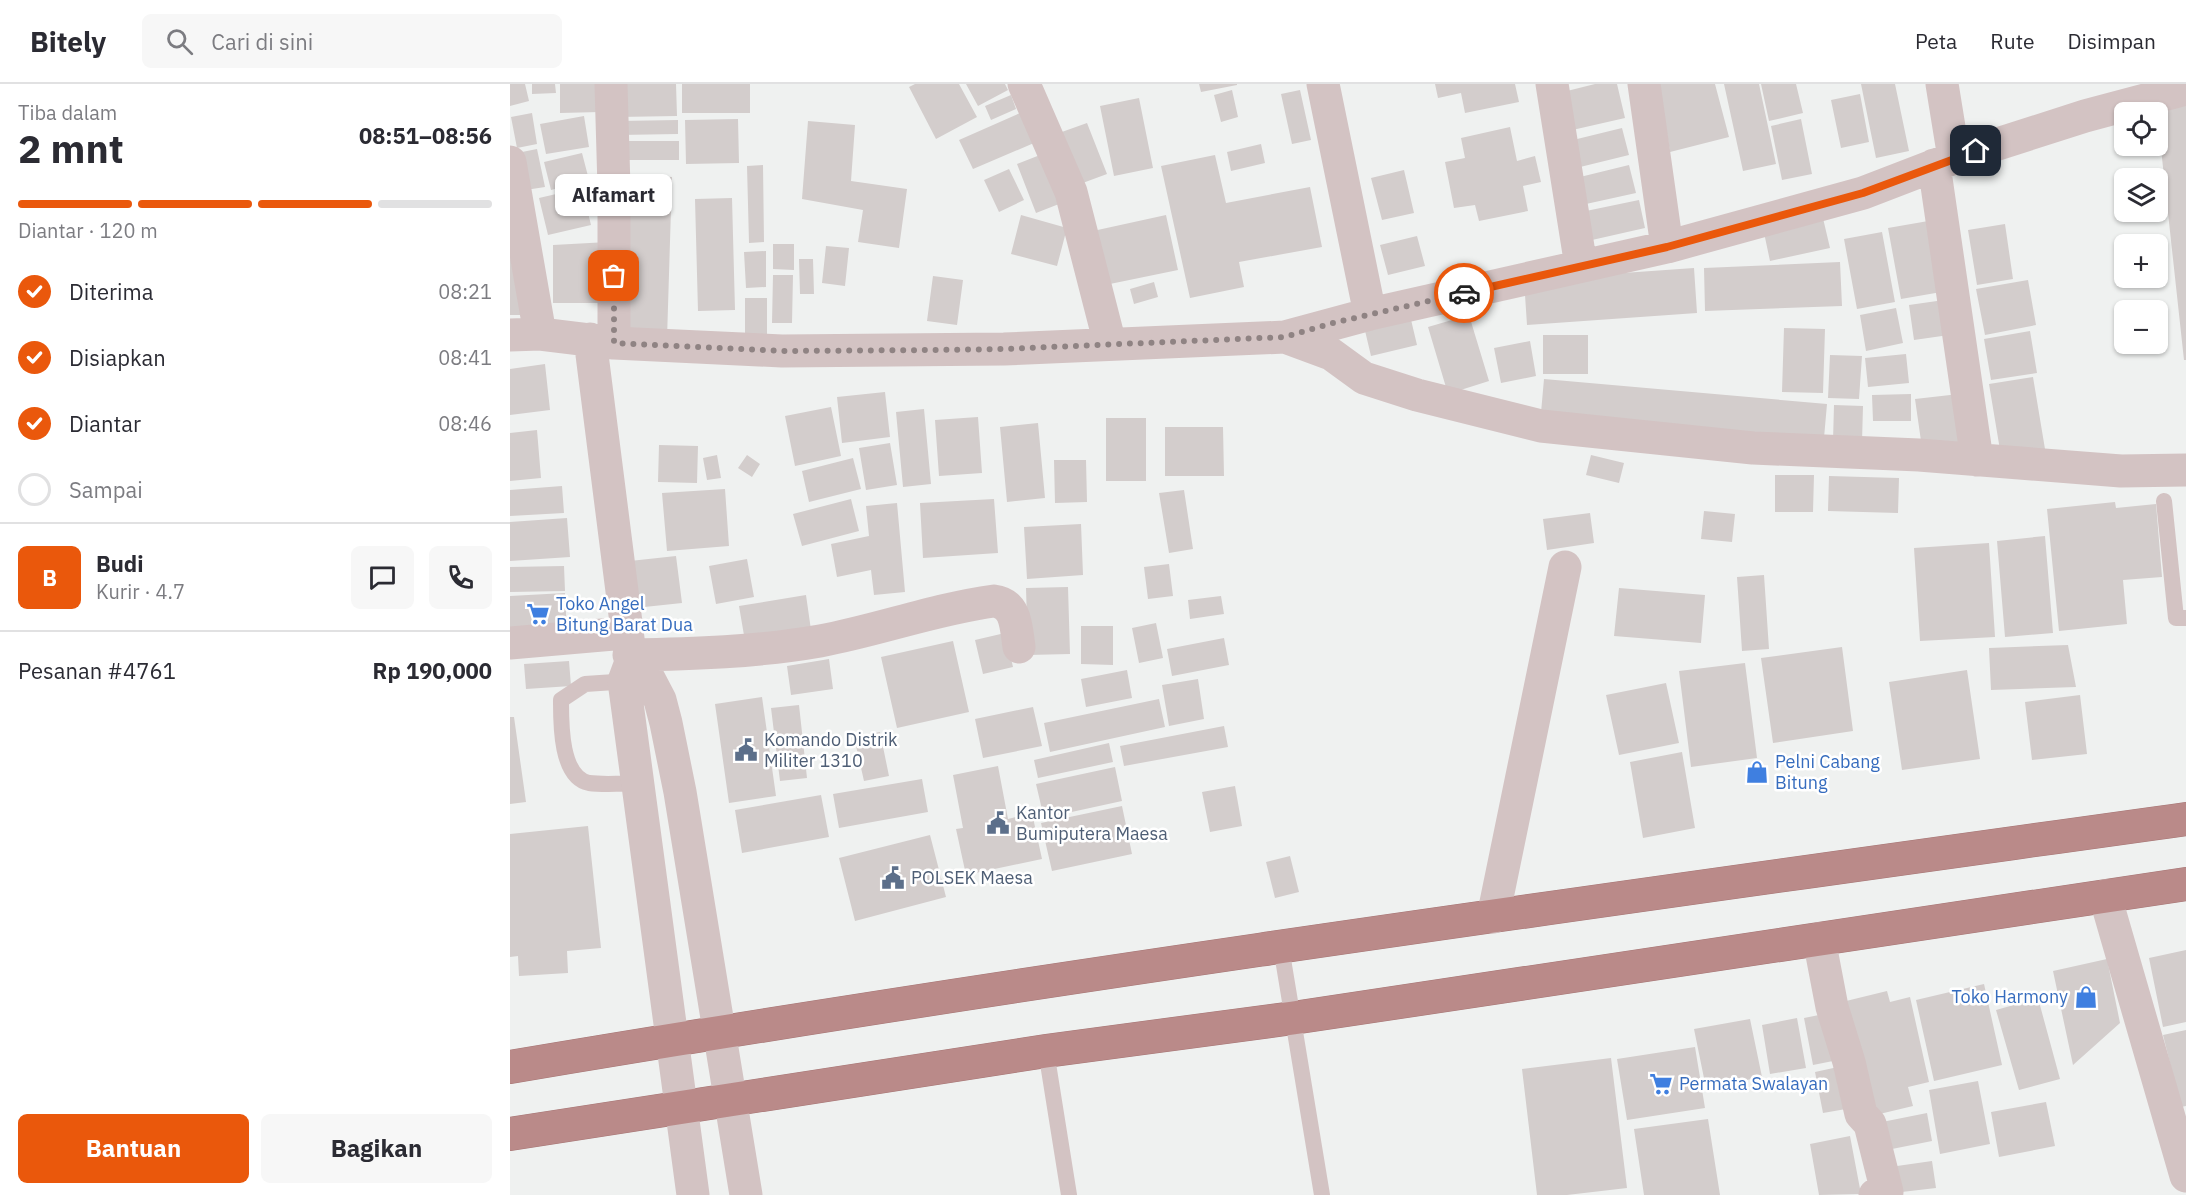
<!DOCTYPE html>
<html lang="id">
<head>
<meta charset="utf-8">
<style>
	body { margin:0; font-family:"IBM Plex Sans",sans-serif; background:#f7f7f7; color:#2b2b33; height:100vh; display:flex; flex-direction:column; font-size:22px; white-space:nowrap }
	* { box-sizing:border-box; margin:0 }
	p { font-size:20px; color:#7c7c81 }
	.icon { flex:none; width:33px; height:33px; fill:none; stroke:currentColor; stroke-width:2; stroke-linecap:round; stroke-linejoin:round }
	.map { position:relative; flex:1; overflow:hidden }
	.details { display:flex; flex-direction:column; background:#fff; width:510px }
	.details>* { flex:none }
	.fabs { position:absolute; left:1604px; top:18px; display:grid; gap:12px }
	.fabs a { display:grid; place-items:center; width:54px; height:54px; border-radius:9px; background:#fff; box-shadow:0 2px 4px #0004; font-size:30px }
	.pin { position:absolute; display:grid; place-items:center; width:51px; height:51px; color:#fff; margin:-26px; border-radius:12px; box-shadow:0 3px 9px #0006 }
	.courier { position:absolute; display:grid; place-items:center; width:60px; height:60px; margin:-30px; border:4px solid #ea580c; border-radius:50%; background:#fff; color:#222; box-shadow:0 2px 8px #0007 }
	.bubble { position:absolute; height:42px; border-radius:9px; background:#fff; box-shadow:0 2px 4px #0004; font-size:20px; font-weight:800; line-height:42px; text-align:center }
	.summary em { font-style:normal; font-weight:800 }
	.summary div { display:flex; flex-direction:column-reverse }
	.summary { display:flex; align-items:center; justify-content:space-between; height:102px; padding:0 18px }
	h1 { font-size:39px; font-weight:800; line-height:45px }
	.bar { display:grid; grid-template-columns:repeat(4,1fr); gap:9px 6px; align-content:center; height:72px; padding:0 18px }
	.bar i { height:8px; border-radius:4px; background:#e1e1e2 }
	.bar .active { background:#ea580c }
	.bar p { grid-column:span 4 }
	.line { display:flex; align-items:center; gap:15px; padding:0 18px; border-top:2px solid #e1e1e2 }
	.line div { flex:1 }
	.round { display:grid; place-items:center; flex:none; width:63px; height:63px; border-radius:9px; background:#f7f7f7 }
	ol { padding:0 18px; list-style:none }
	li { display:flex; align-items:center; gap:18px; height:66px }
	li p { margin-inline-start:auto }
	li .icon { padding:6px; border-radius:50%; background:#ea580c; color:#fff; stroke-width:4 }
	li:last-child { color:#7c7c81 }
	li i { width:33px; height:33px; border:3px solid #e1e1e2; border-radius:50% }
	.button { display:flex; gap:12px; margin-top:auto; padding:12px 18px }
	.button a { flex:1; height:69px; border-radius:9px; background:#ea580c; color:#fff; font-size:24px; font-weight:800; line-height:69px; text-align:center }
	.button a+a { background:#f7f7f7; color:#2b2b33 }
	header { display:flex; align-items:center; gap:36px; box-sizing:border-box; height:84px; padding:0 30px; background:#fff; border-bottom:2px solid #e1e1e2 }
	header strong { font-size:28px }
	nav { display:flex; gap:33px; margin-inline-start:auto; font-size:21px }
	.search { width:420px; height:54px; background:#f7f7f7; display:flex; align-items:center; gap:15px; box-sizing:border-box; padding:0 21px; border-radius:9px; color:#7c7c81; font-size:22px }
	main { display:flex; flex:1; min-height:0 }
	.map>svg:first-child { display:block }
</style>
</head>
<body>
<header>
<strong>Bitely</strong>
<div class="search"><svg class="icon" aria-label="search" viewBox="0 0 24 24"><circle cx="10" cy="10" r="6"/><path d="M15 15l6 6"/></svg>Cari di sini</div>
<nav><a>Peta</a><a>Rute</a><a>Disimpan</a></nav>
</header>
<main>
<section class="details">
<div class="summary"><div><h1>2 mnt</h1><p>Tiba dalam</p></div><em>08:51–08:56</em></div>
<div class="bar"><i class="active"></i><i class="active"></i><i class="active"></i><i></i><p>Diantar · 120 m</p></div>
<ol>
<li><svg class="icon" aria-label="check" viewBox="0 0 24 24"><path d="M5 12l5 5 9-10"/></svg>Diterima<p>08:21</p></li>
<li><svg class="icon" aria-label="check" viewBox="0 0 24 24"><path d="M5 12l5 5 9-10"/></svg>Disiapkan<p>08:41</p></li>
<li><svg class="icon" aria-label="check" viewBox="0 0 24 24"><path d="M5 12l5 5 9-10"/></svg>Diantar<p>08:46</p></li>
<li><i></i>Sampai</li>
</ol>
<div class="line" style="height:108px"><b class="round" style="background:#ea580c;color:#fff">B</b><div><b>Budi</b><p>Kurir · 4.7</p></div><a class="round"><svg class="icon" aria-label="chat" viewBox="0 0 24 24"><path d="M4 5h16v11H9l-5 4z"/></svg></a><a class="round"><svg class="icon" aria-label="phone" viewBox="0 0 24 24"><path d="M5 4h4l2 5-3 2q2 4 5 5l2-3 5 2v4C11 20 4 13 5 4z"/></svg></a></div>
<div class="line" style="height:78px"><div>Pesanan #4761</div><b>Rp 190,000</b></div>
<div class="button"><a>Bantuan</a><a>Bagikan</a></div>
</section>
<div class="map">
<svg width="1676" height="1111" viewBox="0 0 1676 1111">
	<rect width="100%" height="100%" fill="#eff1f0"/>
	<path fill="#d3cdcc" d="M0,0H15L19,17L0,22Z
		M22,0H45L46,9L22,10Z
		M50,0H90V28L50,29Z
		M107,0H166L167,32L108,33Z
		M172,0H240V29H172Z
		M405,0H449L467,33L426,55L399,3Z
		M456,0H495L498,6L468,22Z
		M689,0H727V1L691,8Z
		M925,0H1005L1009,18L955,29L951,9L928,14Z
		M1085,0H1107L1115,34L1058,47L1049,9Z
		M1149,0H1205L1219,53L1160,68Z
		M1214,0H1249L1266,80L1233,87Z
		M1251,0H1286L1293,29L1259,37Z
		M1351,0H1385L1399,67L1366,74Z
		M722,6L728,33L711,38L704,11Z
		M790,6L801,56L782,60L771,10Z
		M1350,10L1359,58L1331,64L1321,16Z
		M501,11L506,25L481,36L475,22Z
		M629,14L643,84L604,92L590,22Z
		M1676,14V276H1674L1647,28Z
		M22,29L27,60L7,64L1,33Z
		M510,29L524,59L463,85L449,56Z
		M74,32L79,63L36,70L30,40Z
		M228,35L229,79L176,80L175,36Z
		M1291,35L1302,90L1272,96L1261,42Z
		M168,36V50L109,51V37Z
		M298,37L345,41L341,97L397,105L389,164L348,158L353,126L292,115Z
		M577,39L597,90L570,100L549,49Z
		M1000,43L1007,77L1025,72L1031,98L1013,102L1018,127L969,137L965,121L944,124L935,78L955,74L951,54Z
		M1112,44L1119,71L1066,84L1059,57Z
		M108,57H169V76H108Z
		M751,60L755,79L721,87L717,68Z
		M27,65L35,103L9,107L2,70Z
		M72,69L79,96L41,106L34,78Z
		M530,71L549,120L526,129L507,80Z
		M705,71L716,119L800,103L812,163L729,178L734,203L680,214L651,82Z
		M253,81L254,158L239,159L237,82Z
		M1119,81L1126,109L1076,120L1070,93Z
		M499,85L514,116L489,128L474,96Z
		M894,86L904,129L872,136L861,94Z
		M113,91L162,93L157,255L108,253Z
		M72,104L81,141L38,151L29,114Z
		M222,114L225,226L188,227L185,115Z
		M1129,116L1135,144L1082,156L1076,127Z
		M1312,130L1320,164L1260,177L1253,144Z
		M511,131L557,144L547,182L501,170Z
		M656,131L668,186L595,201L583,147Z
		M1424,136L1437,207L1391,215L1378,144Z
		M1495,140L1503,195L1467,201L1458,146Z
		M1372,148L1385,218L1347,225L1334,155Z
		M907,152L915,182L878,191L870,161Z
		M98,158V219H43V161Z
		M263,160H284V186L263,185Z
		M316,162L339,164L335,202L312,199Z
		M256,167V203L236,204L234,168Z
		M0,171L11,231H0Z
		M289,175H303L304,210H290Z
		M1330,178L1332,222L1195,227L1194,184Z
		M1184,184L1187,229L1017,241L1014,196Z
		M263,191H283L282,239H262Z
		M423,192L453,196L447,241L417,237Z
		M1518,196L1526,241L1475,251L1466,205Z
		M644,198L648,213L624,220L620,205Z
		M235,214H257V256H235Z
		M1434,216L1439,251L1404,256L1399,221Z
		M898,223L907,261L861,272L852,234Z
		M1386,224L1393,259L1356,267L1350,231Z
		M959,231L979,297L938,310L918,243Z
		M1274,244L1315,245L1313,309L1272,308Z
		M1520,247L1527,289L1481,296L1474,255Z
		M1033,251H1078V290H1033Z
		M1020,257L1026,292L991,299L984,264Z
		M1396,270L1399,299L1358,303L1355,274Z
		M1320,271L1352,272L1349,315L1318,314Z
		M35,280L40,326L0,331V285Z
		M1523,293L1535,365L1491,372L1479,300Z
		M1034,295L1317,320L1313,365L1030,340Z
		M375,308L380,353L332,359L327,313Z
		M1401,310V337H1363L1362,311Z
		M1449,310L1456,358L1412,364L1405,315Z
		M1324,321L1353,322L1352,358L1323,357Z
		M321,323L331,372L285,382L275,332Z
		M414,325L421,400L393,403L386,328Z
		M468,333L472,389L429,392L425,336Z
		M596,334H636V397H596Z
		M528,339L535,414L497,418L490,343Z
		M655,343H713L714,392H655Z
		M27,346L31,394L0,397V349Z
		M380,359L387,401L356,406L349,364Z
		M149,361L188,362L187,399L148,398Z
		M207,371L211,394L197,396L193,374Z
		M237,371L250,380L242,393L228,384Z
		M1081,371L1114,379L1109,399L1076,391Z
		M343,374L351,405L299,418L292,387Z
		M544,376H576L577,418L545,419Z
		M1265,391H1304L1303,428H1265Z
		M1319,392L1389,394L1388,429L1318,427Z
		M52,402L54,429L0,432V406Z
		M215,405L219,462L157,467L152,409Z
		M674,406L683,465L659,469L649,409Z
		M341,415L349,447L292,462L283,430Z
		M484,415L488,469L413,474L410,419Z
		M1605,418L1606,424L1646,420L1652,493L1613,496L1617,540L1549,547L1537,425Z
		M387,419L395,508L364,511L361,486L327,493L321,460L359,452L356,422Z
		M1194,427L1225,430L1222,458L1191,455Z
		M1080,429L1084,459L1037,466L1033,435Z
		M57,434L60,473L0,477V438Z
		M571,440L573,491L517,495L514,443Z
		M1535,452L1543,549L1495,553L1487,457Z
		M1479,459L1485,553L1410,557L1404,464Z
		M166,472L172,519L125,524L120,477Z
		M237,475L244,513L206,520L199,482Z
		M659,480L663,512L638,515L634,483Z
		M54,482L55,507L0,508V483Z
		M1254,491L1259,565L1232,567L1227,493Z
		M558,503L560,570L518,571L516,504Z
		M1109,504L1195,511L1191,559L1104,552Z
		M55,509L57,549L0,553V512Z
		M296,511L302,553L236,563L229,522Z
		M711,512L714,530L680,535L678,516Z
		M646,539L653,574L629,579L622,544Z
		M571,542H603V581L571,580Z
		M495,549L503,583L473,590L465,556Z
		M714,554L719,581L662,592L657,565Z
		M443,557L459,628L387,644L371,573Z
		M1558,561L1566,603L1481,606L1479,564Z
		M1332,563L1343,647L1263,659L1251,574Z
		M319,575L323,605L281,611L277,582Z
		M59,577L61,602L16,605L14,580Z
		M1235,579L1247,674L1181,683L1169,587Z
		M617,586L622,614L576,623L571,595Z
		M1457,586L1470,675L1392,686L1379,598Z
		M688,595L694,635L659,642L652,601Z
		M1156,599L1169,659L1109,671L1096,611Z
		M1570,611L1577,670L1522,676L1515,618Z
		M252,613L266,712L219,719L205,620Z
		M649,615L655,643L540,668L534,639Z
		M289,621L297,694L270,697L261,624Z
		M523,623L532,662L473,674L465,635Z
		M0,633H4L16,718L0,720Z
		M714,642L718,663L614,682L610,662Z
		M370,648L379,692L354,697L344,653Z
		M599,659L603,678L528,694L524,676Z
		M1172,668L1185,744L1133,754L1120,678Z
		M488,682L498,735L522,729L532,775L456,791L446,745L453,744L443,691Z
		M605,683L612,717L534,734L526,700Z
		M412,695L418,728L329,744L323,710Z
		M725,702L732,742L700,748L692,708Z
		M311,711L319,753L232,769L225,726Z
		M612,722L622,770L542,787L531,739Z
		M78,742L91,864L57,867L58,889L9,892L8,872L0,873V750Z
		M420,751L436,813L345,837L329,774Z
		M780,772L789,808L765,814L756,778Z
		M1676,866V938L1653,943L1639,874Z
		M1597,875L1610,939L1563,981L1543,887Z
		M1474,900L1492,981L1424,997L1406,916Z
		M1377,907L1380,918L1400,913L1419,998L1398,1003L1403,1022L1357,1033L1332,918Z
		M1528,914L1550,995L1509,1006L1486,926Z
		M1319,929L1328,976L1303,981L1294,934Z
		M1287,934L1296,984L1260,990L1252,941Z
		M1240,935L1252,993L1196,1004L1184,945Z
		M1676,946V1022L1671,1023L1653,951Z
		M1185,963L1195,1024L1117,1036L1107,975Z
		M1101,974L1117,1104L1057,1111H1027L1012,985Z
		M1328,983L1336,1025L1313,1029L1305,988Z
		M1468,997L1480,1060L1430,1070L1419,1006Z
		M1536,1018L1545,1062L1489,1073L1481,1028Z
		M1417,1029L1422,1057L1377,1066L1372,1038Z
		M1198,1035L1210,1111H1134L1124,1045Z
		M1340,1052L1351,1110L1309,1111L1300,1060Z
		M1422,1077L1426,1104L1383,1109L1380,1083Z"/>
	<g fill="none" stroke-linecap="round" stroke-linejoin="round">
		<g stroke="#a67675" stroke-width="34">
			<path id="highway" d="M0,983C557,889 1117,813 1676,735
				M0,1050L536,967L783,934L1676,800"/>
		</g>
		<path stroke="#d3c3c3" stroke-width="16" d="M1654,417L1666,534H1676
			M120,597L75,600L51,616C51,638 50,693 79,699C94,701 111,699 126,700
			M771,863L812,1111
			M536,967L559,1111"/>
		<path stroke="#d3c3c3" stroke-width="33" d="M101,0L104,104V259
			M514,0L561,108L600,260
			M813,0L860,230
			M1042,0L1071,182
			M1134,0L1157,163
			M1432,0L1444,74
			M0,78L30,250
			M1424,81L1467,376
			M0,251L30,250L104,259L272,267L494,265L775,253L821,270L854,294L907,311L1031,342L1243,364L1409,371L1611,387L1676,386
			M775,253L860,230L1157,163L1353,109L1444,74L1575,32L1676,5
			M80,255L121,578L114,597L183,1111
			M0,559L115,549
			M119,571C183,570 247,568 310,557C369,546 425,525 484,517C507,520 506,544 509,563
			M121,578L139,595L150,616L156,639L170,708L236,1111
			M1595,812L1676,1092
			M983,833L1055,483
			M1309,855L1322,923L1339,978L1351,1030L1360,1040L1377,1108L1365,1111"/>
		<use href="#highway" stroke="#ba8a89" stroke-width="33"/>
	</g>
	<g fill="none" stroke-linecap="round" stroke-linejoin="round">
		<path stroke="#8f8383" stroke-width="6" stroke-dasharray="0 10.8" d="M104,192V259L272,267L427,266L494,265L775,253L823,239L954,209"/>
		<path stroke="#ea580c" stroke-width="8" d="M954,209L1157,163L1353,109L1466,67"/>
	</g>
	<defs>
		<g id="supermarket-bare" transform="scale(1.8)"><path d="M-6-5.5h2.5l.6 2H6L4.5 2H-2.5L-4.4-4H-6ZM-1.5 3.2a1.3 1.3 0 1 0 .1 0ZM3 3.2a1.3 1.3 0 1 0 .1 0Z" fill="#3f7fe0" stroke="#fff" stroke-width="2.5" paint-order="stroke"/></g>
		<g id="civic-bare" transform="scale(1.8)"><path d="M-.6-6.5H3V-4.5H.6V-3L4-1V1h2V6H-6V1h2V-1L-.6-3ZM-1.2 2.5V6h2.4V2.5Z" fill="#5c6f8a" stroke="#fff" stroke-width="2.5" paint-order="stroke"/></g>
		<g id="shop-bare" transform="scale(1.8)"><path d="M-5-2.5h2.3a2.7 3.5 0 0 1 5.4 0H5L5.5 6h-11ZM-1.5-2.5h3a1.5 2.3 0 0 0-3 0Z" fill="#3f7fe0" stroke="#fff" stroke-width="2.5" paint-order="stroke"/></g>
	</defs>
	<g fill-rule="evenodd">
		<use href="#supermarket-bare" x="28" y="530"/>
		<use href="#civic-bare" x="236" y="666"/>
		<use href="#shop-bare" x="1247" y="688"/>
		<use href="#civic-bare" x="488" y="739"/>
		<use href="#civic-bare" x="383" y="794"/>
		<use href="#shop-bare" x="1576" y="913"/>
		<use href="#supermarket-bare" x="1151" y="1000"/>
	</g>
	<g text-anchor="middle" stroke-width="5" stroke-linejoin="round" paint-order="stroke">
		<g font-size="18" fill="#366cbe" stroke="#fff" text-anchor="start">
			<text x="46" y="526">Toko Angel<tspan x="46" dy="21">Bitung Barat Dua</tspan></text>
			<text x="1265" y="684">Pelni Cabang<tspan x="1265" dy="21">Bitung</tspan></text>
			<text x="1558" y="919" text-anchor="end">Toko Harmony</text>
			<text x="1169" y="1006">Permata Swalayan</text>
		</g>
		<g font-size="18" fill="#4e5e75" stroke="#fff" text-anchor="start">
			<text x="254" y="662">Komando Distrik<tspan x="254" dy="21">Militer 1310</tspan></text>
			<text x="506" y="735">Kantor<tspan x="506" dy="21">Bumiputera Maesa</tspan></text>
			<text x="401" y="800">POLSEK Maesa</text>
		</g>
	</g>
</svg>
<div class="fabs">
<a><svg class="icon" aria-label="locate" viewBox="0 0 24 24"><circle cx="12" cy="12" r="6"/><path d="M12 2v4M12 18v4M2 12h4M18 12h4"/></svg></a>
<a><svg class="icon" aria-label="layers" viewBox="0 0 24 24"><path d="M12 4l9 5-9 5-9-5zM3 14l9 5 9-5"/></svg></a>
<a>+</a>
<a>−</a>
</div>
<div class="pin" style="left:104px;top:192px;background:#ea580c"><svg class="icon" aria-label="bag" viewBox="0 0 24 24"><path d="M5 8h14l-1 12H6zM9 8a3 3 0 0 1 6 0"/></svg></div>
<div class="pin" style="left:1466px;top:67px;background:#1f2937"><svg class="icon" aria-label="home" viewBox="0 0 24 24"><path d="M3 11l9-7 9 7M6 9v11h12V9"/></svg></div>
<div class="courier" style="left:954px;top:209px"><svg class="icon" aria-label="car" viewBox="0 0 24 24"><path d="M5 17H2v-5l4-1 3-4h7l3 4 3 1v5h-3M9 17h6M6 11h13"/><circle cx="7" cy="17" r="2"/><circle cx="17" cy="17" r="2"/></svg></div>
<div class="bubble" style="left:45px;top:90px;width:117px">Alfamart</div>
</div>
</main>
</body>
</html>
